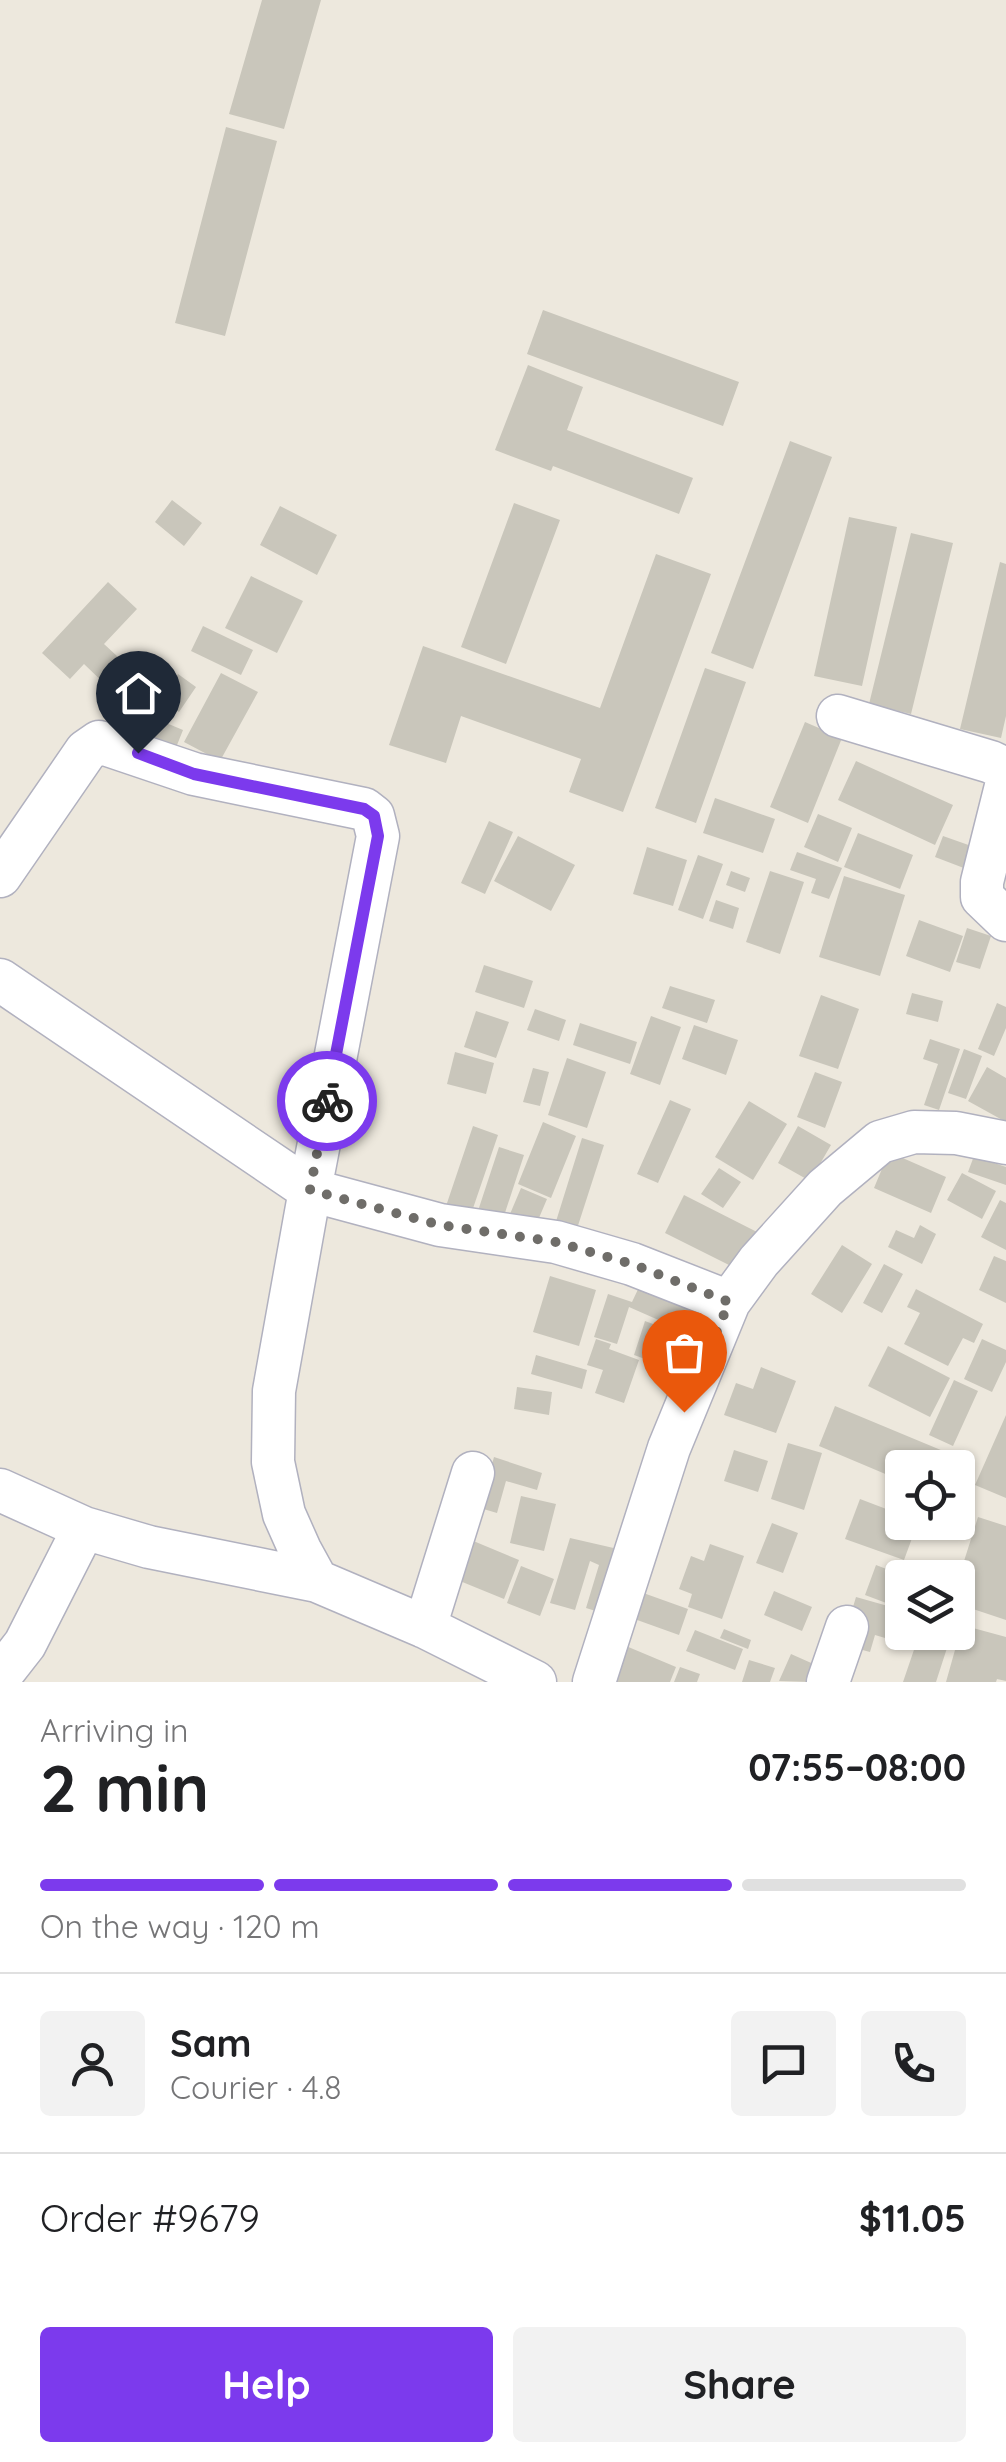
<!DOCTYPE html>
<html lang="en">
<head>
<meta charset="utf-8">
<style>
	body { margin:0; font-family:Quicksand,sans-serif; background:#f2f2f2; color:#202124; height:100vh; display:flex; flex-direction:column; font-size:38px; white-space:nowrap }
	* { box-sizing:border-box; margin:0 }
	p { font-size:32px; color:#757577 }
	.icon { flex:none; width:55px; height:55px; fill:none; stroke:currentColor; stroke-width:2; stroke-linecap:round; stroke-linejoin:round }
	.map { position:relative; height:1682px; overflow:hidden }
	.panel { display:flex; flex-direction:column; background:#fff; flex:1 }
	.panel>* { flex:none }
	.controls { position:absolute; left:885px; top:1450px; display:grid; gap:20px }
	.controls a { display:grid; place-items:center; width:90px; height:90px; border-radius:10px; background:#fff; box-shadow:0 2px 8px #0004; font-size:50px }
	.pin { position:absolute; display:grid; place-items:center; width:85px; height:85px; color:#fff; margin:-102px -42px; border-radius:50% 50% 50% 0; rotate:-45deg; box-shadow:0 0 10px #0007 }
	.pin .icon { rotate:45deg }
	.courier { position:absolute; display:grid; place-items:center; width:100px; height:100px; margin:-50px; border:8px solid #7c3aed; border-radius:50%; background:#fff; color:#222; box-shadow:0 2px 12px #0007 }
	.summary em { font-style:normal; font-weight:700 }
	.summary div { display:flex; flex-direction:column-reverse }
	.summary { display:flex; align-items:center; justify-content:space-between; height:170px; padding:0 40px }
	h1 { font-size:65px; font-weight:700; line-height:75px }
	.bar { display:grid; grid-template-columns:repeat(4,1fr); gap:15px 10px; align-content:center; height:120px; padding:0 40px }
	.bar i { height:12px; border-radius:8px; background:#e0e0e0 }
	.bar .on { background:#7c3aed }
	.bar p { grid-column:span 4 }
	.line { display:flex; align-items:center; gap:25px; padding:0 40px; border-top:2px solid #e0e0e0 }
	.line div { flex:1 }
	.round { display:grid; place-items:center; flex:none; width:105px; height:105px; border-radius:10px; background:#f2f2f2 }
	.primary-button { display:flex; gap:20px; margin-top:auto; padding:20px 40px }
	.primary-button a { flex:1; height:115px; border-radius:10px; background:#7c3aed; color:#fff; font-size:40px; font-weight:700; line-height:115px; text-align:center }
	.primary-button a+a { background:#f2f2f2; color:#202124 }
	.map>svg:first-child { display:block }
</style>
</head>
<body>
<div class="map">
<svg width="1006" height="1682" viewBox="0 0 1006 1682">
	<rect width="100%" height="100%" fill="#ede8dd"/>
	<path fill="#c9c6bb" d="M262,0H321L284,129L229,114Z
		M226,127L277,141L225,336L175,323Z
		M543,310L739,382L723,426L527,354Z
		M528,365L583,387L567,430L693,478L679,514L553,466L551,471L495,450Z
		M790,441L832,457L753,669L711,653Z
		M172,500L202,523L184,546L155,522Z
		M514,503L560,520L506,664L461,647Z
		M280,506L337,535L317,575L260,545Z
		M849,517L897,527L862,686L814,676Z
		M911,533L953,543L911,714L869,704Z
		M656,554L711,574L623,812L569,792L581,759L461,716L446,763L389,745L423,646L600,708Z
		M1000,562L1006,564V716L1001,738L960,729Z
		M251,576L303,601L277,653L225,628Z
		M108,582L137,609L104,644L130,668L110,689L84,664L70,679L42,653Z
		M203,626L253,650L241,675L191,651Z
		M705,668L746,682L696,823L655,808Z
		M221,673L258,692L220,761L184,742Z
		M178,674L196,687L179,712L161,700Z
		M140,712L183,730L171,760L128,742Z
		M805,722L842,738L808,823L770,807Z
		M856,761L953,805L935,845L838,800Z
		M715,798L775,819L763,853L703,833Z
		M818,814L852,828L838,862L804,847Z
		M489,821L513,832L485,894L461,883Z
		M858,833L913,855L900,889L844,867Z
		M518,836L575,865L551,911L494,881Z
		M943,836L977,848L969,870L935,857Z
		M647,847L687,860L673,906L633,894Z
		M797,852L842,868L829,899L811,893L816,879L790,870Z
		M698,855L723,864L703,919L678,910Z
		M731,871L750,878L745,892L726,885Z
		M770,871L804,882L780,954L746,942Z
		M844,876L905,895L880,976L819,957Z
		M716,900L739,908L733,929L709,921Z
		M919,920L963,936L950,972L906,956Z
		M967,928L991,936L980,969L956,962Z
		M484,965L533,981L524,1008L475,992Z
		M670,986L715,1000L707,1023L662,1008Z
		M912,993L943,1001L938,1022L906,1014Z
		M821,995L859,1009L838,1069L799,1056Z
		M997,1003L1006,1007V1028L994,1056L978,1049Z
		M535,1009L566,1020L559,1041L527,1030Z
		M476,1011L509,1022L496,1058L464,1047Z
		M651,1016L681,1027L660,1085L630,1074Z
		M580,1023L637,1042L630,1064L573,1045Z
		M694,1025L738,1040L726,1075L682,1059Z
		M930,1039L960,1049L939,1110L924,1105L938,1064L923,1059Z
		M964,1049L982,1056L966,1099L948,1093Z
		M455,1052L494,1063L486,1094L447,1084Z
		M567,1058L606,1072L587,1128L548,1115Z
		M987,1067L1006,1078V1122L968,1101Z
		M533,1068L549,1072L540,1106L523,1102Z
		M815,1072L842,1082L825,1128L797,1117Z
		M670,1100L691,1109L658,1183L637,1174Z
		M749,1101L787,1124L753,1180L715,1157Z
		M543,1122L576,1136L551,1198L518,1184Z
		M473,1126L498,1135L468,1223L443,1215Z
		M798,1126L831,1145L810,1181L778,1163Z
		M582,1138L604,1145L574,1238L553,1231Z
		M499,1147L524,1155L499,1231L474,1223Z
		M889,1152L946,1177L931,1213L874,1188Z
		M974,1156L1006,1167V1185L968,1172Z
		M719,1168L741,1182L723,1208L701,1194Z
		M962,1173L996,1191L982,1219L947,1200Z
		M521,1188L547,1199L536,1225L510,1214Z
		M684,1195L757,1232L739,1270L665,1233Z
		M1000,1200L1006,1203V1250L981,1237Z
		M920,1225L936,1234L922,1264L888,1247L896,1230L914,1238Z
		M842,1245L872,1264L842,1313L811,1294Z
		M994,1256L1006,1261V1303L979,1290Z
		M884,1264L903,1274L882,1313L863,1303Z
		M550,1276L596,1290L579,1346L533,1332Z
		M641,1283L708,1312L697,1337L629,1307L617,1344L594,1337L608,1294L632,1302Z
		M916,1289L983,1324L974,1343L963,1338L948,1366L904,1344L920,1313L907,1307Z
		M645,1321L687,1337L675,1370L634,1355Z
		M596,1339L611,1344L609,1349L639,1360L624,1403L595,1393L603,1370L587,1365Z
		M982,1339L1006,1350V1362L992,1392L964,1379Z
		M888,1346L950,1378L930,1417L868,1386Z
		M536,1355L587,1370L582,1389L531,1374Z
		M761,1367L796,1381L776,1433L724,1415L736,1383L753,1389Z
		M954,1380L978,1391L953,1446L929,1435Z
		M517,1387L552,1392L549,1415L514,1409Z
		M835,1406L948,1453L942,1468H902V1481L819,1446Z
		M1006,1415V1498L975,1485Z
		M788,1443L822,1453L804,1510L771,1499Z
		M734,1450L768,1461L758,1492L724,1481Z
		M494,1457L542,1473L537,1490L506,1481L497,1513L480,1508Z
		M521,1496L556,1504L544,1551L510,1543Z
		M860,1499L902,1515V1522H918L904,1560L845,1539Z
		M978,1517L1006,1526V1620L958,1604V1580Z
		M772,1523L798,1533L783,1573L756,1563Z
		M570,1538L631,1552L612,1616L586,1608L599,1565L590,1561L575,1610L550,1603Z
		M471,1540L519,1560L504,1599L455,1579Z
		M710,1544L744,1556L722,1619L688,1607L692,1594L679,1589L691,1556L704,1561Z
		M876,1565L902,1575V1590L897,1607L865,1595Z
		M521,1566L554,1579L540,1616L507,1603Z
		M635,1590L688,1609L679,1635L626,1616Z
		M774,1591L812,1607L802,1631L764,1615Z
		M856,1597L902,1610V1632H905L902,1643L875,1635L870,1652L855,1648L847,1627Z
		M962,1625L1006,1637V1681L997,1679L996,1682H946Z
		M724,1629L751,1640L748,1649L720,1638Z
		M695,1630L743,1649L735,1670L686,1651Z
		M918,1638L947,1648L936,1682H903Z
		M626,1646L676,1667L670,1682H610Z
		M791,1654L818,1666L811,1682L779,1681Z
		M749,1660L775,1668L770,1682H742Z
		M680,1667L700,1674L697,1682H674Z"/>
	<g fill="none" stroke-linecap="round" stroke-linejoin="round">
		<g stroke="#b1b1bf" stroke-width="45">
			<path id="minor" d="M838,716L991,762L1003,768L1006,777
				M1006,786L982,882V897L1006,920
				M0,876L86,751L99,742L194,774L364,809L373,816L378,836L310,1190L440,1225L556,1242L632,1264L729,1302
				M0,980L310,1190L274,1391L273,1462L284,1514L300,1550L317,1581L425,1627L535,1682
				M0,1490L84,1528L149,1547L317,1581
				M425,1627L473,1473
				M0,1676L25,1644L84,1528
				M594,1682L669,1448L729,1302L759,1261L825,1188L880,1142L914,1132L956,1133L1006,1143
				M828,1682L847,1627"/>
		</g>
		<use href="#minor" stroke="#fff" stroke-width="42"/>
	</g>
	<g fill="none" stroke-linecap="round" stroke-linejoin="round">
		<path stroke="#6f6d69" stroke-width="10" stroke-dasharray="0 18" d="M327,1101L310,1190L440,1225L556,1242L632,1264L729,1302L684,1412"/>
		<path stroke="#7c3aed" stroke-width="12" d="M138,753L194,774L364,809L374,816L378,836L327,1101"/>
	</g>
</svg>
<div class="controls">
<a><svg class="icon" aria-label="locate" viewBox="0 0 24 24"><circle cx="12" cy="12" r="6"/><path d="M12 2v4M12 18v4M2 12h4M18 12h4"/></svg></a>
<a><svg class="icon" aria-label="layers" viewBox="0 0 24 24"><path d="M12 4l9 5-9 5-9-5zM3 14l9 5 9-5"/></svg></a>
</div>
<div class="pin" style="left:684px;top:1412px;background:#ea580c"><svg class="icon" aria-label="bag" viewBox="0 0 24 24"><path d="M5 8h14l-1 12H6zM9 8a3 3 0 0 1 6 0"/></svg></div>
<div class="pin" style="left:138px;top:753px;background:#1f2937"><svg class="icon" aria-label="home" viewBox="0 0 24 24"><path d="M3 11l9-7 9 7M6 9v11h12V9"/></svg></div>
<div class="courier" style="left:327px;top:1101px"><svg class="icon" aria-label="bike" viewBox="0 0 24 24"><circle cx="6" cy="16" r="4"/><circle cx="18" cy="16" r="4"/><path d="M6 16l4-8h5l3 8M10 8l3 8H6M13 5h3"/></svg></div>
</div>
<section class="panel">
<div class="summary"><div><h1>2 min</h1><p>Arriving in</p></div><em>07:55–08:00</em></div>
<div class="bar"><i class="on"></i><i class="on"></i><i class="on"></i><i></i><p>On the way · 120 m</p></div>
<div class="line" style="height:180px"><a class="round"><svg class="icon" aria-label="person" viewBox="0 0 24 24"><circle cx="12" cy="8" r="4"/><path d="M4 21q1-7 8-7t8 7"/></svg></a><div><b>Sam</b><p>Courier · 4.8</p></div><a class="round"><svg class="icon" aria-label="chat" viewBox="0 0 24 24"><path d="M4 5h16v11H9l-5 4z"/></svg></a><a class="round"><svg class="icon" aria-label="phone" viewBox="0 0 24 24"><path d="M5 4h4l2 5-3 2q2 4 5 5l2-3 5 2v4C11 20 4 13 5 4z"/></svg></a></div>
<div class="line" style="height:130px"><div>Order #9679</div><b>$11.05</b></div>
<div class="primary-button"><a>Help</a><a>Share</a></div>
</section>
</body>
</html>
